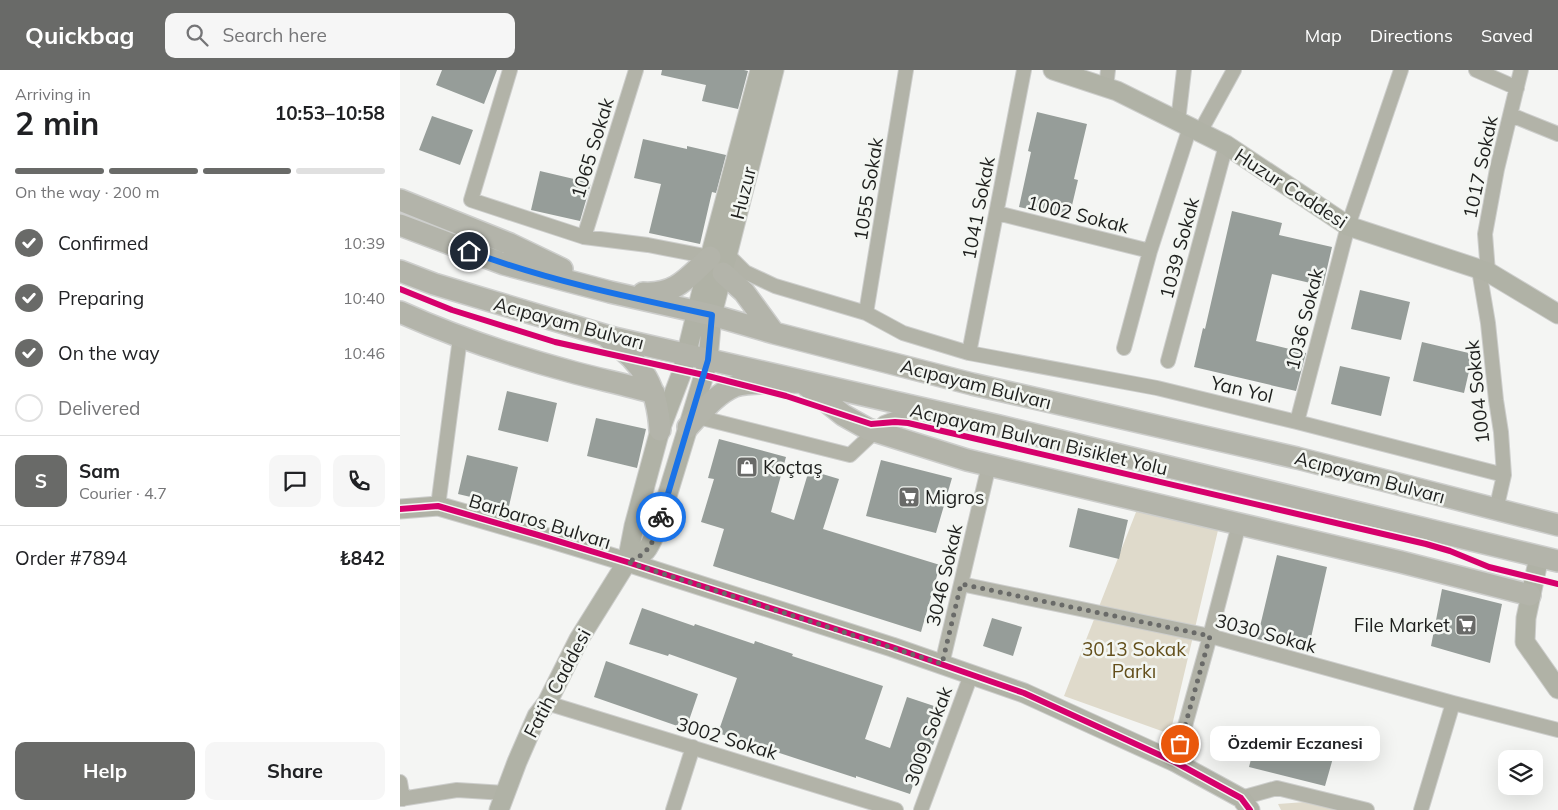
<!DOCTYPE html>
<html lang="en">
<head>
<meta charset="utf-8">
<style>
	body { margin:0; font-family:Mulish,sans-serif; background:#f6f6f6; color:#202124; height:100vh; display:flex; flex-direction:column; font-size:19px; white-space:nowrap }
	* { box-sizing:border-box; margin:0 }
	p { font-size:16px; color:#757577 }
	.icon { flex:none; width:28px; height:28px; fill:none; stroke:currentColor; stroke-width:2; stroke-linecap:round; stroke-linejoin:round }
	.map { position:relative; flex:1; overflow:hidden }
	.details { display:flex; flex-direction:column; background:#fff; width:400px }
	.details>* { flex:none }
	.controls { position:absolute; left:1098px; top:680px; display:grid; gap:10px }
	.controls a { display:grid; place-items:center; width:45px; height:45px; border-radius:10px; background:#fff; box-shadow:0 5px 20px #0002; font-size:25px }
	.pin { position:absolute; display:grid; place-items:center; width:42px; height:42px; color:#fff; margin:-21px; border:2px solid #fff; border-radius:50%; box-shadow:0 1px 5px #0007 }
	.courier { position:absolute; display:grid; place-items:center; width:50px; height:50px; margin:-25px; border:4px solid #1a73e8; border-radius:50%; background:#fff; color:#222; box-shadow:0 1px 6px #0007 }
	.bubble { position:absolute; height:35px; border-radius:10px; background:#fff; box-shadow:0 5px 20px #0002; font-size:16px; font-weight:700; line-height:35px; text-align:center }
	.overview em { font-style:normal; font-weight:700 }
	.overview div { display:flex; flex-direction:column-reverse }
	.overview { display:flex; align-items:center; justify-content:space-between; height:85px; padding:0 15px }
	h1 { font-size:32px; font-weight:700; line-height:38px }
	.bar { display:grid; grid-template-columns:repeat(4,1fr); gap:8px 5px; align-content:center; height:60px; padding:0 15px }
	.bar i { height:6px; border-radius:4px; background:#e0e0e0 }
	.bar .current { background:#696a68 }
	.bar p { grid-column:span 4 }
	.line { display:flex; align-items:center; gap:12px; padding:0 15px; border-top:1px solid #e0e0e0 }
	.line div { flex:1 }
	.round { display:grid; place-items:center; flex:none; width:52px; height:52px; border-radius:10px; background:#f6f6f6 }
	ol { padding:0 15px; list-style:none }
	li { display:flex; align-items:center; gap:15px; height:55px }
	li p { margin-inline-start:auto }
	li .icon { padding:5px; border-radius:50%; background:#696a68; color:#fff; stroke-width:4 }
	li:last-child { color:#757577 }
	li i { width:28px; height:28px; border:2px solid #e0e0e0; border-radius:50% }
	.primary-button { display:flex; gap:10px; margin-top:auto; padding:10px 15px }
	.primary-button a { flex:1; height:58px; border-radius:10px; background:#696a68; color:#fff; font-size:20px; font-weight:700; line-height:58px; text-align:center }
	.primary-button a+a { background:#f6f6f6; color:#202124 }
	header { display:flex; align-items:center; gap:30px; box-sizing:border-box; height:70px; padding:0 25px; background:#696a68; color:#fff }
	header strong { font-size:24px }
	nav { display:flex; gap:28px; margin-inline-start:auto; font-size:18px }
	.search { width:350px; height:45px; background:#f6f6f6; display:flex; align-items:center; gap:12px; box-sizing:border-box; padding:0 18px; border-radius:10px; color:#757577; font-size:19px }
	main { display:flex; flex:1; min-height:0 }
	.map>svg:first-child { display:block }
</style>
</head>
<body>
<header>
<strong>Quickbag</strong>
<div class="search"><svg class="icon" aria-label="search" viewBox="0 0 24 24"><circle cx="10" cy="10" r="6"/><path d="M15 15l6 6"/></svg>Search here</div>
<nav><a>Map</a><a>Directions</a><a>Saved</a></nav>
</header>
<main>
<section class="details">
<div class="overview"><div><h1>2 min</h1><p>Arriving in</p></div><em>10:53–10:58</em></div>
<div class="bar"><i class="current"></i><i class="current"></i><i class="current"></i><i></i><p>On the way · 200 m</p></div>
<ol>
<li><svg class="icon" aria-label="check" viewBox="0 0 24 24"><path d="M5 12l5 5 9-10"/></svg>Confirmed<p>10:39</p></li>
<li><svg class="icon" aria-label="check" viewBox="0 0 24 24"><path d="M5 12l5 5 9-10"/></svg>Preparing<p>10:40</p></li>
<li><svg class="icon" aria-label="check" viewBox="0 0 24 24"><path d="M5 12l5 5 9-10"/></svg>On the way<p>10:46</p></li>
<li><i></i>Delivered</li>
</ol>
<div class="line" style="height:90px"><b class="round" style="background:#696a68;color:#fff">S</b><div><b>Sam</b><p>Courier · 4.7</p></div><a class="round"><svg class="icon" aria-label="chat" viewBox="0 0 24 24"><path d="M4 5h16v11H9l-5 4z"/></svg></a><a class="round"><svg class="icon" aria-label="phone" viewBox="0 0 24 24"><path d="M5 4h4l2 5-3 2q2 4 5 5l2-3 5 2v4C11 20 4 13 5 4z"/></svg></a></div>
<div class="line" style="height:65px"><div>Order #7894</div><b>₺842</b></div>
<div class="primary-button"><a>Help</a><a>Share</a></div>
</section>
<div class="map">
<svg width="1158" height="740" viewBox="0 0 1158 740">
	<rect width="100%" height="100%" fill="#f4f5f3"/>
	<path fill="#dfdacb" d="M738,437L819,456L770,664L664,626Z
		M905,732L936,740H881L878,734Z"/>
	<path fill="#969d99" d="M42,0H97L84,34L36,15Z
		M262,0H344L348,1L338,39L302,31L306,15L261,5Z
		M637,42L687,54L674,109L678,110L669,148L619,137L631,82L628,81Z
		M32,46L73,60L60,95L19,80Z
		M243,69L287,79V76L326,85L316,123L312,122L300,174L249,163L261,114L234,108Z
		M140,101L191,113L180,151L131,140Z
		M832,141L882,153L879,165L932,177L923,216L872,204L856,271L906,283L896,321L794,297L803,258L805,259Z
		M960,220L1010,232L1001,270L951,259Z
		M1022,272L1073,284L1064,323L1013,311Z
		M940,296L990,307L981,346L931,334Z
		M107,321L157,333L148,372L98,360Z
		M196,348L246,359L237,398L187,386Z
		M319,369L386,387L371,442L394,450L409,400L439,409L423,459L540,495L521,562L313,496L324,459L301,452L314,409L308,408Z
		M67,385L118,397L109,436L58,424Z
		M481,390L552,408L536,463L466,446Z
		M678,438L728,450L719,489L669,477Z
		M877,485L927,497L908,581L857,569Z
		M1042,519L1102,534L1090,593L1031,576Z
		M242,538L294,556L295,554L354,574L355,571L393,584L392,586L483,616L465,669L490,678L507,627L546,640L533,675L527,673L510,724L456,706V708L318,663L337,608L269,584L268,586L229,574Z
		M592,548L622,557L613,586L583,576Z
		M206,591L298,624L286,659L194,627Z
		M856,670L893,680V677L933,688L925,716L849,697Z"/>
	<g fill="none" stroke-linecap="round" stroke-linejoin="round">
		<g stroke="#cdcecc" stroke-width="16">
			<path id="street" d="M110,0L71,130L184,167L248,175L310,187
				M1076,0L1117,18
				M706,17L708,0
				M1111,45L1158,64
				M778,51L784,0
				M800,62L834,0
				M597,143L750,181
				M184,167L236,0
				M328,185L345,202L375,216L466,243L503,263L569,283L757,318L897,352L1104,405
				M1079,200L1088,253L1096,330L1101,362L1104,405L1096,440
				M1088,202L1085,164L1097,99L1121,0
				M466,243L506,0
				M724,278L750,181L790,57
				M569,283L624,0
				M768,291L826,75
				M298,347L450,385L484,353L494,349L533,347
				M897,352L948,156L1001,0
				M38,436L60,268
				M561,514L810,566L1053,633L1158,660
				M542,594L589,395
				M147,633L496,740
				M775,692L810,566L839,454
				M0,712L3,729
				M841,728L877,718L967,740
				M0,729L57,720L105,723
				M273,740L293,677
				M521,740L571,605
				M1021,740L1053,633"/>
		</g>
		<g stroke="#cdcecc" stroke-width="21">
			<path id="secondary" d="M653,0L717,21L826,75L948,156L1088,202L1158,244
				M0,439L38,436L138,465L227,492L492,577L624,623L775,692L841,728L850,740
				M1139,487L1126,548L1125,572L1158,619
				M227,492C248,484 249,478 257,459L304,305L308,290L312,245L374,0
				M99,740L117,692L137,646L147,633L179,569L227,492L234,456L260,360L282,302L310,187L360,0"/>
		</g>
		<g stroke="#cdcecc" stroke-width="24">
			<path id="primary" d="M0,130L110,174L162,199
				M0,155L104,194L210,222L312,245L374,263L572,314L897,388L1158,455
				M0,201L34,214L214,268L599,356L1158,491
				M323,203L344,222L374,263
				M243,223C276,225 287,208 310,187
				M0,242C57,268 116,287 176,303C202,310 228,315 254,323
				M209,269C244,294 257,317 260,360
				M288,357C302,342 316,324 335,316C351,311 384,313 402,312L443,345L468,359L567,390L1001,492L1130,525"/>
		</g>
		<use href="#street" stroke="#b2b3a8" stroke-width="14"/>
		<use href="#secondary" stroke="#b0b2a6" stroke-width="19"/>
		<use href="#primary" stroke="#b3b4aa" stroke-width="21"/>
		<g stroke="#f3f6f2" stroke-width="9">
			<path id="cycleway" d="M0,219L52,240L155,272L304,305L386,326L471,354L495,352L508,353L1026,474L1050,481L1089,497L1158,514
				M0,439L38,436L138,465L227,492L492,577L624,623L775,692L841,728L850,740"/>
		</g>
		<use href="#cycleway" stroke="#d6006c" stroke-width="6"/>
	</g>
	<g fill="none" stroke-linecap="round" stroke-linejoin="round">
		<path stroke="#696a68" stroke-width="5" stroke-dasharray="0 9" d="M261,447C254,470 251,484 227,492L542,594L561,514L810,566L780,674"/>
		<path stroke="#1a73e8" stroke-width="6" d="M69,181C145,210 232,228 312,245L308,290L261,447"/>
	</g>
	<defs>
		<g id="shop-square" transform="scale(1.125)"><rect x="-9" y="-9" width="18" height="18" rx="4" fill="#696a68" stroke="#f3f6f2"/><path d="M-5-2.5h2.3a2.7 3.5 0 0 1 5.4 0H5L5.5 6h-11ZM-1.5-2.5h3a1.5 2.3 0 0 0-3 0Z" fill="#fff"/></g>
		<g id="supermarket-square" transform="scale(1.125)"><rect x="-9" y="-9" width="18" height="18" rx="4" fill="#696a68" stroke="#f3f6f2"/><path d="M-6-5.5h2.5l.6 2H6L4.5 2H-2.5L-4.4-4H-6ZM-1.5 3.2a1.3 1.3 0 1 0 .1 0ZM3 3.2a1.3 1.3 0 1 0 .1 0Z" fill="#fff"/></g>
	</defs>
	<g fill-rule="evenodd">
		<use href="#shop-square" x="347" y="397"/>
		<use href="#supermarket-square" x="509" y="427"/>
		<use href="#supermarket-square" x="1066" y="555"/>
	</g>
	<g text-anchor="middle" stroke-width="5" stroke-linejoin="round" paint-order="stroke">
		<g font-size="19" fill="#1e1f1d" stroke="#f3f6f2">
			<text transform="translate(192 78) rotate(-73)" y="7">1065 Sokak</text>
			<text transform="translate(1080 97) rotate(-78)" y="7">1017 Sokak</text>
			<text transform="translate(891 118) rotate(33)" y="7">Huzur Caddesi</text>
			<text transform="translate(468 119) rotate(-81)" y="7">1055 Sokak</text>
			<text transform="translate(343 123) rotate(-76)" y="7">Huzur</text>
			<text transform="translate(578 138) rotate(-79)" y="7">1041 Sokak</text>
			<text transform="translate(678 144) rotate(14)" y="7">1002 Sokak</text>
			<text transform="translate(779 178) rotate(-75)" y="7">1039 Sokak</text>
			<text transform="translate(904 249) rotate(-76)" y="7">1036 Sokak</text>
			<text transform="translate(169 253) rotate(15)" y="7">Acıpayam Bulvarı</text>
			<text transform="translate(576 314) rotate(14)" y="7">Acıpayam Bulvarı</text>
			<text transform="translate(842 319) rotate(13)" y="7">Yan Yol</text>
			<text transform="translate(1077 322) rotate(-96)" y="7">1004 Sokak</text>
			<text transform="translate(639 369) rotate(13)" y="7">Acıpayam Bulvarı Bisiklet Yolu</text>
			<text transform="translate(970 407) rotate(15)" y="7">Acıpayam Bulvarı</text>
			<text transform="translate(140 451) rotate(17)" y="7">Barbaros Bulvarı</text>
			<text transform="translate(544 505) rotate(-77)" y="7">3046 Sokak</text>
			<text transform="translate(866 563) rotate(15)" y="7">3030 Sokak</text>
			<text transform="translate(157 613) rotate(-62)" y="7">Fatih Caddesi</text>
			<text transform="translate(528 666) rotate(-70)" y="7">3009 Sokak</text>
			<text transform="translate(327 668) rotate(17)" y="7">3002 Sokak</text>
		</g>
		<g font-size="19" fill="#1e1f1d" stroke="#f3f6f2" text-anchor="start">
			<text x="363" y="404">Koçtaş</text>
			<text x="525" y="434">Migros</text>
			<text x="1050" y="562" text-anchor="end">File Market</text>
		</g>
		<g font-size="19" fill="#634f1b" stroke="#f3f6f2">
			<text x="734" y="586">3013 Sokak<tspan x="734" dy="22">Parkı</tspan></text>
		</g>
	</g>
</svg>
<div class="controls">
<a><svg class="icon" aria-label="layers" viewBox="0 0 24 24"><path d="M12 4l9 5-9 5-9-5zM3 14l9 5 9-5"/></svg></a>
</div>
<div class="pin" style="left:780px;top:674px;background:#ea580c"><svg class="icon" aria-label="bag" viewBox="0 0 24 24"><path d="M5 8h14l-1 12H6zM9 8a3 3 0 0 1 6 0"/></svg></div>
<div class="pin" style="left:69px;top:181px;background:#1f2937"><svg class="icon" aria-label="home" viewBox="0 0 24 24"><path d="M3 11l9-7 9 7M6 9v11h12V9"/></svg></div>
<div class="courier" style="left:261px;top:447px"><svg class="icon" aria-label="bike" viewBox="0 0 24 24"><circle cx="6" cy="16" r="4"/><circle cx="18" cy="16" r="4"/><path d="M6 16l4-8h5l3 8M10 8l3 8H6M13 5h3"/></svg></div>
<div class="bubble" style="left:810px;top:656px;width:170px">Özdemir Eczanesi</div>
</div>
</main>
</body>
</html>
